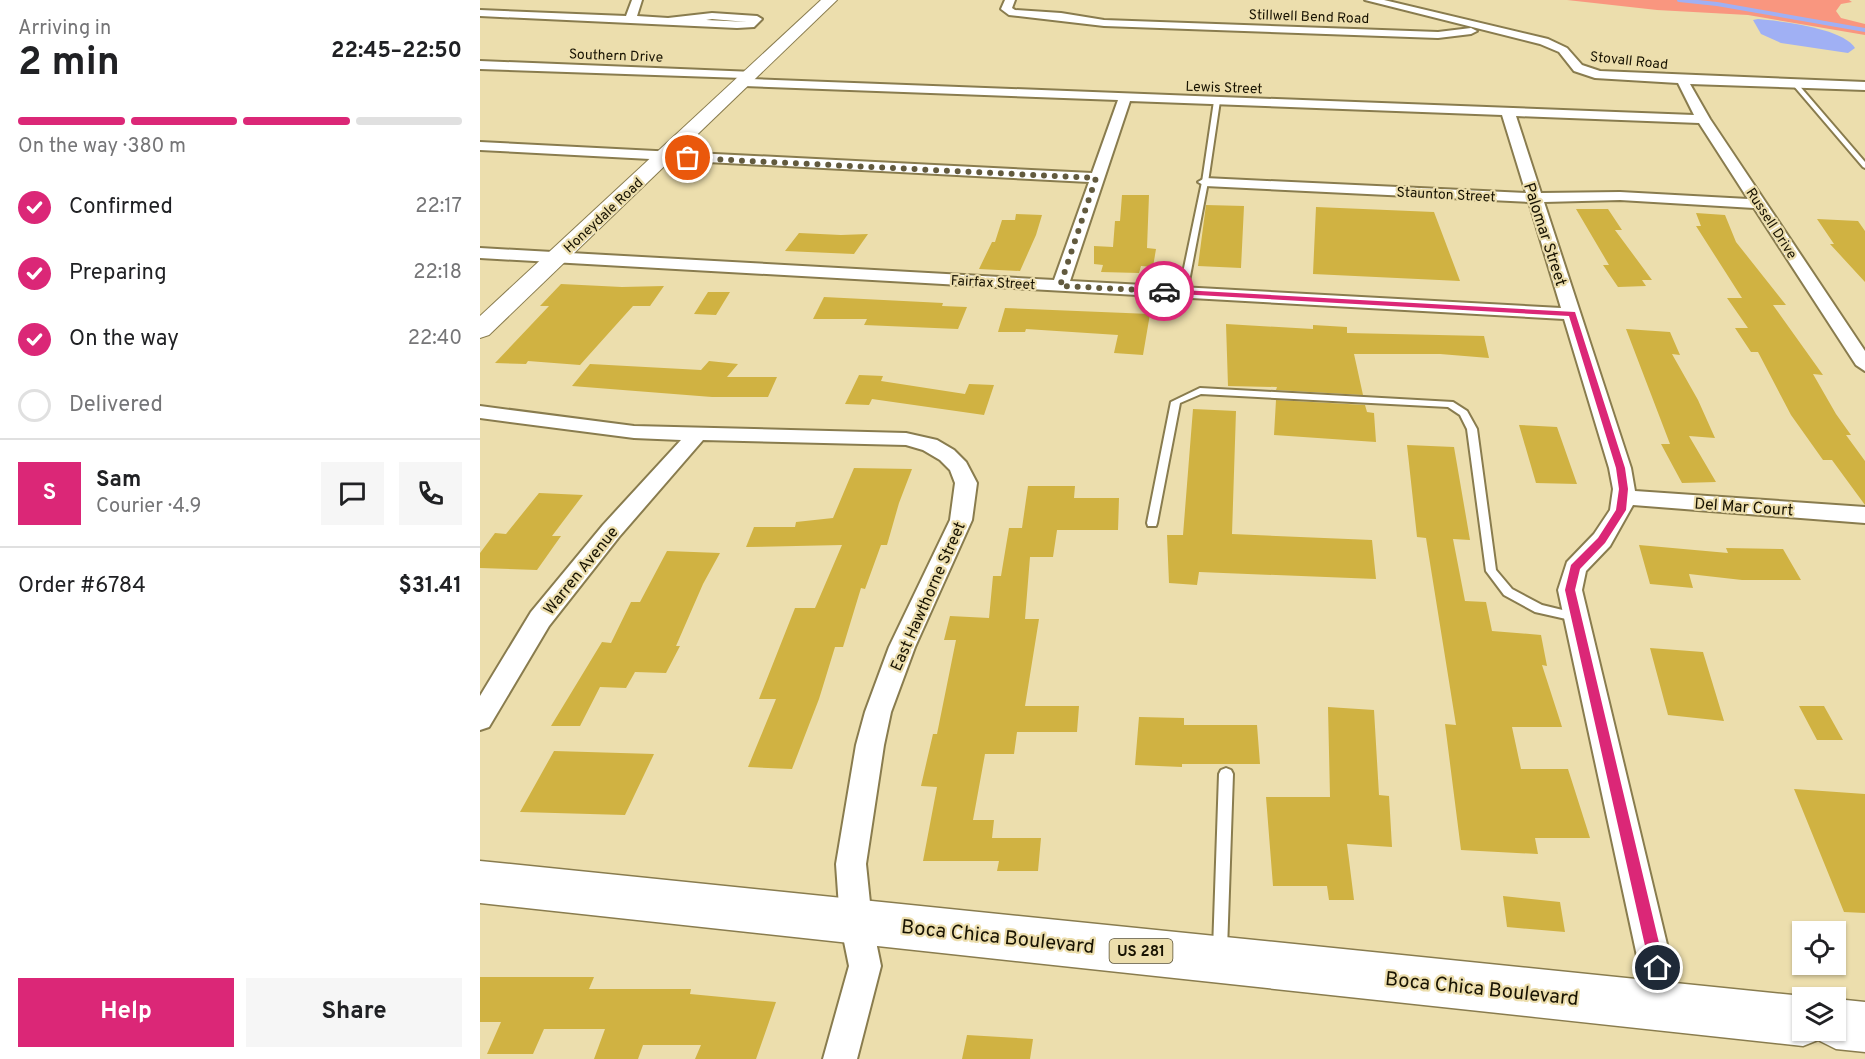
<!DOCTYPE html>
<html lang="en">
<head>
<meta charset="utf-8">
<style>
	body { margin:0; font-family:Overpass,sans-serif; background:#f6f6f6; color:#202124; height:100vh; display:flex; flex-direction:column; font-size:22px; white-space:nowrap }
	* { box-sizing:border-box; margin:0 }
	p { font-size:20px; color:#757577 }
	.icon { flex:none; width:33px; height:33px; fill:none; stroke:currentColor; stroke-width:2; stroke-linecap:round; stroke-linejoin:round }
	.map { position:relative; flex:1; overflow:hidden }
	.side { display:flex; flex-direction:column; background:#fff; width:480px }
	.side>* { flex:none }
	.controls { position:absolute; left:1312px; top:921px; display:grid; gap:12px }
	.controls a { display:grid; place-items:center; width:54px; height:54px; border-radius:0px; background:#fff; box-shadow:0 2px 4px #0004; font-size:30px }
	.pin { position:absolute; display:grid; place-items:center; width:51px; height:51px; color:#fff; margin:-26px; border:3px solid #fff; border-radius:50%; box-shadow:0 2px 6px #0007 }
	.courier { position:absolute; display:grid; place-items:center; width:60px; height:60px; margin:-30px; border:4px solid #db2777; border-radius:50%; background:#fff; color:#222; box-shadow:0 2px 8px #0007 }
	.summary em { font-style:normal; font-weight:700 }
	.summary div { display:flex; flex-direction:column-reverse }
	.summary { display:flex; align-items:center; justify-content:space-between; height:102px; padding:0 18px }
	h1 { font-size:39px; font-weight:700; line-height:45px }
	.bar { display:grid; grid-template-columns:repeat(4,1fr); gap:9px 6px; align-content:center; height:72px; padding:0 18px }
	.bar i { height:8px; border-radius:4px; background:#e0e0e0 }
	.bar .current { background:#db2777 }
	.bar p { grid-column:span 4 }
	.line { display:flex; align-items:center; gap:15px; padding:0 18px; border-top:2px solid #e0e0e0 }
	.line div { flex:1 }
	.round { display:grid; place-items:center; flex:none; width:63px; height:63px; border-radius:0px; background:#f6f6f6 }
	ol { padding:0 18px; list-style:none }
	li { display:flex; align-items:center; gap:18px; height:66px }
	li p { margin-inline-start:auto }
	li .icon { padding:6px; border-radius:50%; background:#db2777; color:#fff; stroke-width:4 }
	li:last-child { color:#757577 }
	li i { width:33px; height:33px; border:3px solid #e0e0e0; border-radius:50% }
	.action { display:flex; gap:12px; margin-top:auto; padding:12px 18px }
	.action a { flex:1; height:69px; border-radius:0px; background:#db2777; color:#fff; font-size:24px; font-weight:700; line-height:69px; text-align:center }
	.action a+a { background:#f6f6f6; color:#202124 }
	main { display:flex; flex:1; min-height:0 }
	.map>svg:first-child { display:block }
</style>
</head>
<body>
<main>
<section class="side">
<div class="summary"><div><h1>2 min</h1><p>Arriving in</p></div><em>22:45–22:50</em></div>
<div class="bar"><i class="current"></i><i class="current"></i><i class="current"></i><i></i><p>On the way · 380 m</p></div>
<ol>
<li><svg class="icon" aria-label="check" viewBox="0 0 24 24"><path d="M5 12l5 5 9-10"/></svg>Confirmed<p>22:17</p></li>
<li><svg class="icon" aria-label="check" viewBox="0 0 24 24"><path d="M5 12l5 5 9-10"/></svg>Preparing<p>22:18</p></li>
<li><svg class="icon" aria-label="check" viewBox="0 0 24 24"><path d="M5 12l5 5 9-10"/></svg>On the way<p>22:40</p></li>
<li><i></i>Delivered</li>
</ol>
<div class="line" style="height:108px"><b class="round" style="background:#db2777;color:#fff">S</b><div><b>Sam</b><p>Courier · 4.9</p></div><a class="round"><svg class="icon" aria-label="chat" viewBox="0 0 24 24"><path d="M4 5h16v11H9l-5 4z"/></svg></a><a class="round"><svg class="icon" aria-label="phone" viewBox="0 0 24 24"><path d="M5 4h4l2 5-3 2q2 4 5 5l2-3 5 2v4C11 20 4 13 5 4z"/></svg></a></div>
<div class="line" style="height:78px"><div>Order #6784</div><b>$31.41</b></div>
<div class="action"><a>Help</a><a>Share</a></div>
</section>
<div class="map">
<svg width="1385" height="1059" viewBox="0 0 1385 1059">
	<rect width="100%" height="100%" fill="#ecdead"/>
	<path fill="#f9967f" d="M1087,0H1369L1372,2L1361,4L1356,11L1361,18L1385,24V35L1268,15L1177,10Z"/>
	<path fill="#a0b0f4" d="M1278,19C1301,21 1363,28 1375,48L1368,53L1301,43L1281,34L1273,20Z"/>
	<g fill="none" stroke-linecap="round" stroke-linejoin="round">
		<path stroke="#a0b0f4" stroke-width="4" d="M1199,0L1237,4L1385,30"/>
	</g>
	<path fill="#d0b242" d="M642,195H669L667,248L676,249L673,267L661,266L659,273L621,272L623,265L614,264V246L633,247L635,221H640Z
		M726,205L764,206L761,268L718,266Z
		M836,207L954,212L980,281L833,274Z
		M1096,209H1128L1142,230H1135L1172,280H1162L1166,286L1138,287L1123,265H1129Z
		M1216,213L1245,215L1256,242L1306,305H1293L1343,375L1333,374L1356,414L1371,435H1366L1385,461V505L1352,460H1343L1311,415L1278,352H1271L1255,328H1268L1247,298H1262L1216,226H1221Z
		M536,214L562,215L556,235L540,271L499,269L512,242H515L522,220H535Z
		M1337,219L1378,221L1385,231V282L1350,244H1354Z
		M319,233L361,235L388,234L374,254L305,251Z
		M81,284L142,287L184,286L170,306H153L100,365L48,361L46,364L15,363L69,306H60Z
		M228,292H250L236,315L214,314Z
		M344,297L463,303L462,306L487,307L478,329L384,325L387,319H333Z
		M525,308L670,314L663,355L634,353L638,335L546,329L545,332H518Z
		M746,324L833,329V325L867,327V333L1004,336L1009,358L960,354H874L883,395L796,390L797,387L748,386Z
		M1146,329L1190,332L1200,355L1192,354L1218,400L1235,438L1209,436L1236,482L1202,483L1181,444H1190Z
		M229,361L258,364L247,377H297L288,397H232L92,386L110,364L221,370Z
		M379,375L403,376L401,381L485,394L489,384L514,385L504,415L392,399L389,405L365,404Z
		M796,400L885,405L887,412L894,413L896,442L794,435Z
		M713,409L756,411L752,534L892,540L896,579L719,572L717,585L689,583L687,535H703Z
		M1039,425L1077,427L1097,484L1056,483Z
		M927,445L974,447L990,540L973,539L985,601L1006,602L1012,631L1061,635L1067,666L1062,665L1082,727H1032L1041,769H1088L1110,838H1055L1058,854L981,850L965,724L976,725L946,538L937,537Z
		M374,468L432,469L419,503L407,545H401L385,589L381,588L363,647H355L339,699L312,769L268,767L296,699H279L315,608H335L362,545L266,547L274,527H315L316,522L353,518Z
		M548,486H595L594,498H639L638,530H577L573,557H550L545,619H559L545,706H599L597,732H537L534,754H505L493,820H514L512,838H561L558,871H517L519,861H443L457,787L441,786L453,734H457L476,640H464L470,616L509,618L513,576H521L529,528H542Z
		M59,493L103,495L72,536H81L57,570L0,568V553L15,533L26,534Z
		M1159,545L1248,553L1246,548L1303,549L1321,580H1262L1209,574L1213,588L1170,584Z
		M187,551L240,553L223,584L196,646H200L186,673L155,672L146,688L120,687L100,726H71L122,642L131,643L151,602H160Z
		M1170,648L1223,652L1244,721L1188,715Z
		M1319,706H1344L1363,740H1337Z
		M848,707L894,710L899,795L909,796L912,847L867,844L874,900H849L847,886H793L786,797H850Z
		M659,717L704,718V725H777L780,764H702V767L655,765Z
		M74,751L174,754L145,815L40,812Z
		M1314,789L1385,794V913L1364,912Z
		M1023,896L1080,902L1085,932L1027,927Z
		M0,977H114L109,989H211L210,994L296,1002L276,1059H215L221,1045H163L158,1059H114L125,1029H64L53,1054H7L21,1022H0Z
		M487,1035L553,1039L550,1059H482Z"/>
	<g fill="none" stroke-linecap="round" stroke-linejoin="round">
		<g stroke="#897c4e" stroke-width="4">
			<path id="lane" d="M1313,83H1317L1385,162V168L1383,167L1313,85Z
				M737,99L740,101L728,182L707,292L703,294L699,292L722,182L734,101Z
				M720,388L973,402L987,411L997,429L1016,570L1032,589L1062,605L1099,614L1101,617L1099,620L1095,621L1055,612L1024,595L1006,571L987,429L980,415L968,407L721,394L700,403L677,523L676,526H668L667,523L691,402Z
				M746,768L751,770L753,774L747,950L745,955L740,957L735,955L733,950L739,774L741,770Z"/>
		</g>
		<g stroke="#897c4e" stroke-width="4">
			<path id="street" d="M152,0H162L157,16L188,18L232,13L277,16L282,19L274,27L257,28L0,16V10L146,16ZM232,19L267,22L226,20Z
				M525,0H535L532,8L535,10L581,13L624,20L958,32L991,28L997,31L991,34L958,38L624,26L529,15L521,9Z
				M885,0H904L1068,39L1087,48L1102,65L1120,71L1385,82V90L1210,84L1230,119L1385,351V371L1376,365L1274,208L1140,200L1064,202L1151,468L1155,491L1385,507V523L1153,505L1130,546L1106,571L1102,590L1202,1007L1197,1019L1185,1024L1173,1019L1168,1007L1078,590L1087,562L1114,534L1130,510L1133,489L1129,468L1084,319L0,258V248L574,280L609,182L0,150V142L612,173L638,100L264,86L258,82L263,78L0,69V61L274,72L276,75L271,79L1214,115L1198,83L1115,78L1094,71L1079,52L1060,44ZM650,101L1022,115L1046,193L725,178L718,182L725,186L1049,202L1081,308L590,281ZM1036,116L1219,123L1268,199L1140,192L1061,193Z
				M0,406L154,426L426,433L457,440L474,450L486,462L497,483L492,520L435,647L411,712L404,745L386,864L392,922L401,966L377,1059H343L369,966L360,922L356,864L376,745L385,712L409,647L470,520L475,483L470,470L460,460L443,450L426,445L223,440L139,537L69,626L9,727L0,730V696L51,612L123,525L201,440L154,438L0,418Z"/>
		</g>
		<g stroke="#897c4e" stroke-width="2">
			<path id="secondary" d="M341,0H357L9,335L0,338V316Z"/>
		</g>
		<g stroke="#897c4e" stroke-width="3">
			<path id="primary" d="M0,861L1323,996L1326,998H1323V1030H1356V999L1385,1002V1052L1356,1049L1338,1040L1323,1046L0,903Z"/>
		</g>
		<use href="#lane" fill="#fff" fill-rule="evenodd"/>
		<use href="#street" fill="#fff" fill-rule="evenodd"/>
		<use href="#secondary" fill="#fff" fill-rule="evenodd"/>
		<use href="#primary" fill="#fff" fill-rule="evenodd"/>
	</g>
	<path fill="#db2777" d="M684,289L1095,312L1145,468L1148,489L1146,510L1125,543L1100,569L1095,590L1185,968L1182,973H1173L1170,968L1085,590L1091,565L1118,538L1136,510L1139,489L1136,468L1089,316L681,293Z"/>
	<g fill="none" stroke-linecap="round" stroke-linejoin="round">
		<path stroke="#625a3e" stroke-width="6" stroke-dasharray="0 10.8" d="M208,158L616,178L580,286L684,291"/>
	</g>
	<g text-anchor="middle" stroke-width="4.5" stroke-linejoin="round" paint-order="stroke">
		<g font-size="14" fill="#181302" stroke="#ecdead">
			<text transform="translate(829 16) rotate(2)" y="5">Stillwell Bend Road</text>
			<text transform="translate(136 55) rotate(2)" y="5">Southern Drive</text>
			<text transform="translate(1149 60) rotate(6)" y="5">Stovall Road</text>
			<text transform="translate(744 87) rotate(2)" y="5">Lewis Street</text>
			<text transform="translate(966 194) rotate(3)" y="5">Staunton Street</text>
			<text transform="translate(123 215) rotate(-43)" y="5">Honeydale Road</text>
			<text transform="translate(1292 223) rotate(57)" y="5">Russell Drive</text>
			<text transform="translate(513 282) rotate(3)" y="5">Fairfax Street</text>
		</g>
		<rect fill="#ecdead" stroke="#585035" stroke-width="1.5" x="629.5" y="939" width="63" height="24" rx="4.5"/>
		<g font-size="15" font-weight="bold" fill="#181302">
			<text x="661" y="956">US 281</text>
		</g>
		<g font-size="16" fill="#181302" stroke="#ecdead">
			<text transform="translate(1066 234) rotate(72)" y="6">Palomar Street</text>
			<text transform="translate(1264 506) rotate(4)" y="6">Del Mar Court</text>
			<text transform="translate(100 570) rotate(-51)" y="6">Warren Avenue</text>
			<text transform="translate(447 596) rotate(-66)" y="6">East Hawthorne Street</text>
		</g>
		<g font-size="20" fill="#181302" stroke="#ecdead">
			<text transform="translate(518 936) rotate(6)" y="7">Boca Chica Boulevard</text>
			<text transform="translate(1002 988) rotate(6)" y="7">Boca Chica Boulevard</text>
		</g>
	</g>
</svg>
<div class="controls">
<a><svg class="icon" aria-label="locate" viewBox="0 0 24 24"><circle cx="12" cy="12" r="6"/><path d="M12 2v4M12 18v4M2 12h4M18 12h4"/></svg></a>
<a><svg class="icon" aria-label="layers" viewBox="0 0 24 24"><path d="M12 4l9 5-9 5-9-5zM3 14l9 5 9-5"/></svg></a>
</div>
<div class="pin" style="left:208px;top:158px;background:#ea580c"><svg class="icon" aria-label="bag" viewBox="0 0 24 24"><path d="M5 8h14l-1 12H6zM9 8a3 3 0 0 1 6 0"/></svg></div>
<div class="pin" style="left:1178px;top:968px;background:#1f2937"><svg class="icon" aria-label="home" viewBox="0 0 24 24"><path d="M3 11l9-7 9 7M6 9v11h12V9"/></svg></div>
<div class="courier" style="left:684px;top:291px"><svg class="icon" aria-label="car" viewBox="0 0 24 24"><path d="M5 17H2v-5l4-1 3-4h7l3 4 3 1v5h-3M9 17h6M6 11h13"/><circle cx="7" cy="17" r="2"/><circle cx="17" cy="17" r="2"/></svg></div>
</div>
</main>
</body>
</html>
